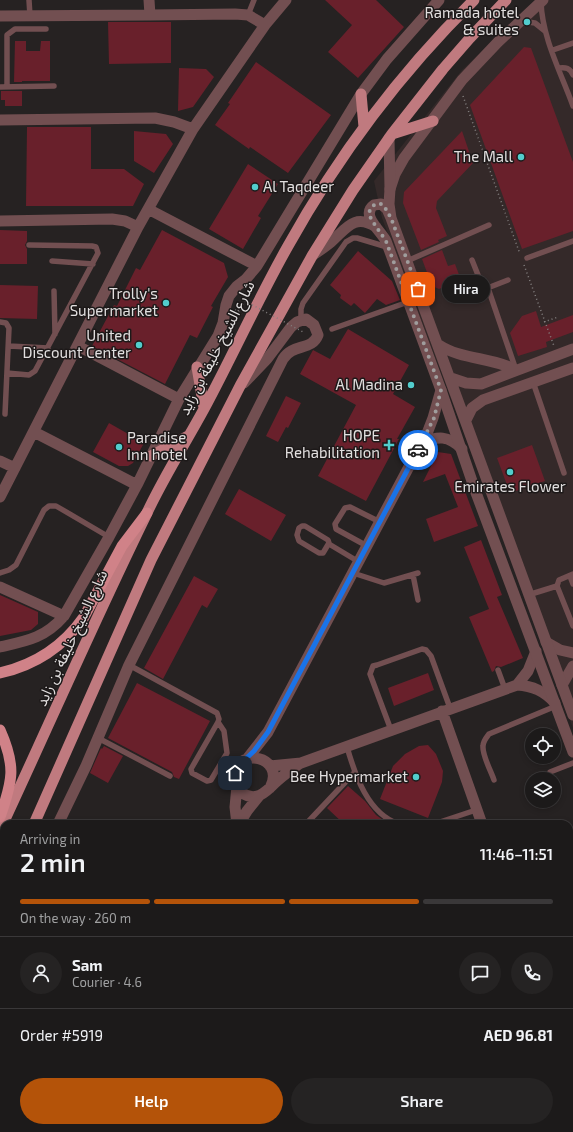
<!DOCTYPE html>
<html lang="en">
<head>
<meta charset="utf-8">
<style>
	body { margin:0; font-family:"Exo 2","Noto Sans Arabic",sans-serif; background:#252323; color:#f1f3f6; height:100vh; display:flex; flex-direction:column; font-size:15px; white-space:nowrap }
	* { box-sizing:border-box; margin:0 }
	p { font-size:13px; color:#a0a1a2 }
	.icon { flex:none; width:22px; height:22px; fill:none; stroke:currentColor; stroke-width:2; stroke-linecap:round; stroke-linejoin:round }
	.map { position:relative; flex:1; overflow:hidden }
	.drawer { position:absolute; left:0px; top:820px; width:573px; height:312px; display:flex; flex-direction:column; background:#1c1a1a; border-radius:12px 12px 0 0; box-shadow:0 2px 6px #0003,0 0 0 1px #3a3839 }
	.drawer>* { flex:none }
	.tools { position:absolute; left:525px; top:728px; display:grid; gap:8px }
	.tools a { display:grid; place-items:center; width:36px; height:36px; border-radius:50%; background:#1c1a1a; box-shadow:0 2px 6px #0003,0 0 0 1px #3a3839; font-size:20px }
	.pin { position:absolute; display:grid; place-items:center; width:34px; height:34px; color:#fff; margin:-17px; border-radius:8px; box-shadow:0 2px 6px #0006 }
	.courier { position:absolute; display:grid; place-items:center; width:40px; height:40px; margin:-20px; border:3px solid #1a73e8; border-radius:50%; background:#fff; color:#222; box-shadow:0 1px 5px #0007 }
	.bubble { position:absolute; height:28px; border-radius:14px; background:#1c1a1a; box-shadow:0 2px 6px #0003,0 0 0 1px #3a3839; font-size:13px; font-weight:600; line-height:28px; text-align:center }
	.headline em { font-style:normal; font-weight:600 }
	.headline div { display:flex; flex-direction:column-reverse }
	.headline { display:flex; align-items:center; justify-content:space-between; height:68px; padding:0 20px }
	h1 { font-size:26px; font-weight:600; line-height:30px }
	.bar { display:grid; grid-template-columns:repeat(4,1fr); gap:6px 4px; align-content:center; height:48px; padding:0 20px }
	.bar i { height:5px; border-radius:3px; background:#3a3839 }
	.bar .on { background:#b45309 }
	.bar p { grid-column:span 4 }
	.line { display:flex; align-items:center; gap:10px; padding:0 20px; border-top:1px solid #3a3839 }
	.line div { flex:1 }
	.round { display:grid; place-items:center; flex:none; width:42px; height:42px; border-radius:21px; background:#252323 }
	.primary-button { display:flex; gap:8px; margin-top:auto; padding:8px 20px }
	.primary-button a { flex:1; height:46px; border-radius:24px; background:#b45309; color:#fff; font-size:16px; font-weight:600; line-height:46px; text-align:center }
	.primary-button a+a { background:#252323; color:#f1f3f6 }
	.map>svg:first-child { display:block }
</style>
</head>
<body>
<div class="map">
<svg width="573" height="1132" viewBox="0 0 573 1132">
	<rect width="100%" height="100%" fill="#262222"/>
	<path fill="#342929" d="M536,0H573V728L485,488L382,218L374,181L462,70Z
		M4,954V1080L0,1079V962Z
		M573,1025V1132H403L409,1128H569V1027Z"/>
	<path fill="#69202b" d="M325,0H376L404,27L358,78L328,52L352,25Z
		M108,22H171V63L109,64Z
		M15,41H26V51H40L41,41H50V81H22V82H14Z
		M524,47L531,48L573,162V231L522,249L470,105Z
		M256,62L331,115L288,173L250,147L249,149L215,125L230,104L228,103Z
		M179,68L206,69L214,77L193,107L178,111Z
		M1,91H22V106H5V100H1Z
		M27,127H91V169H124L144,184L133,206H26Z
		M134,131L166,134L173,144L154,173L134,161Z
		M462,131L473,163L437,201L436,208L447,236L438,240L439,242L421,250L403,203L404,192Z
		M248,164L278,184L258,216L261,218L243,249L209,229Z
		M0,230L27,231V241L25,245L27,249V264H0Z
		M162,230L224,263L228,277L211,306L213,307L197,338L190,335L165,384L92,346L114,305L117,306L136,268L140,270Z
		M442,250L448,266L455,264L461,280L439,289L432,286L422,259Z
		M358,251L392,281L400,300L386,305L377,299L365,313L354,303L351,306L340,298L341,295L330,285Z
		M0,285L38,286L37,319L0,318Z
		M536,311L541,327L573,315V332L546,342L547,347L518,356L510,333L522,316Z
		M348,329L409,365L393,394L415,407L397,439H399L366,501L318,476L356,405L300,374L313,350L330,359Z
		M286,396L301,403L288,428L286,427L278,442L266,436Z
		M109,423L144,443L133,463L128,466H119L93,452Z
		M532,445L545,481L510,493L497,458Z
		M438,452L451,454L478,526L434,542L426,519L458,507L445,474L423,482Z
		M239,489L286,515L271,541L225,514Z
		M481,540L502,595L497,597L523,658L501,667L496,666L494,671L492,672L469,617L489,609L464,547Z
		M194,576L218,589L207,608L202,605L163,679L144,668Z
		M0,595L38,612V624L31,630L0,636Z
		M428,673L434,690L394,706L388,688Z
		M137,683L210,721L179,779L174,777L172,772L108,738Z
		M428,745L436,754L443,771L442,782L428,818L380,799L393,766L405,754L419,746Z
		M104,746L123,756L108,783L90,773L101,748L102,749Z
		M348,786L365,801L376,815L389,824H344L327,808Z"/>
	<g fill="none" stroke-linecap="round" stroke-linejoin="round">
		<path stroke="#837f7f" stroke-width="1.5" stroke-dasharray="1 3" stroke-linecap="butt" d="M463,96L520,254
			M524,265L554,346
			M235,310L242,314
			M238,311L245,301
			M544,322L558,317
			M419,1132L425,1128"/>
		<path stroke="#724f51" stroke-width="5.5" d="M29,0L30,16
			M541,2C542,37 561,73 573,106
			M248,15L254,0
			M521,21L535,23L545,31
			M553,50L573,43
			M559,68C566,67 570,68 573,75
			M0,87L54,86
			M7,87V35L15,29H46
			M527,258L573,241
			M472,260L484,290
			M52,261L93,264
			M407,261L489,225
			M488,288L516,370
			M54,291L55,334
			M462,298L508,280
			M301,320V309L303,303L346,242L353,238H357L387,247
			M0,322L6,323L9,328L5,414
			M332,329L408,302
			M9,346L48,348
			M7,373L29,375L35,371L98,253L96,247L92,246L29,245
			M533,382L564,473
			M302,526H305L328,540L329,543L323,553H319L299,541L297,535L299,528Z
			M329,544L359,562
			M367,546L336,529L335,524L345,508L350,507L380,522
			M0,573L9,570L16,565L44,510L49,506H56L109,537
			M353,573L384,583L418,573
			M573,574L559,580L557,586L573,626
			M413,575L418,600
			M570,576L573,584
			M528,595L557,586
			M129,665L217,713L219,719L218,722
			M498,670L505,689
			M218,722L224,731L227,753L211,780L207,781L192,773L191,769Z
			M391,730L370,674L373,666L377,665L422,649L426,650L431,656L450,708
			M98,738L170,776
			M347,747C355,775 368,814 399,824
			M550,772L573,763
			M494,780C491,771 482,755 483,746C483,741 486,738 489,734L556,706
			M306,824L354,773
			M434,824L476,810
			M571,1061L573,1064
			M569,1072L573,1069
			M569,1102L573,1108
			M248,1128L254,1132
			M296,1132L304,1128"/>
		<path stroke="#724f51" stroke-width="11" d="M149,0L150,15
			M0,16L150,15L235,14L248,15L265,25
			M0,120L155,118L174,122L193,129
			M390,189L395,174L404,158L462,80L498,42L543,0
			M148,209L257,266
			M0,221L112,219L125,221L138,227
			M78,346L179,399
			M34,432L137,485
			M421,443C438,436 448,435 462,449
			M0,461L15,468
			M0,497L138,227L193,129L265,25L286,0
			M0,587L64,616
			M546,642L560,650L573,653
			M0,647C27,641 45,638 64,616L109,537L137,485L179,399L218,336L223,323L226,305L229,296L237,286L246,279L257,266L361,94L387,59L439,0
			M517,685L528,671L536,651
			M562,685L573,666
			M442,711L482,824
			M247,759L268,732L428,431L433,418L441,390
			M270,766L301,763L517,685C533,686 544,691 555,703
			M237,786L235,807L237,824
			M270,788C287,756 234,745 235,778C235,783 237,788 241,792C256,804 267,791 277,781C284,775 292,769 299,764
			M58,824L86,766L129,665L283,359C293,343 312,351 318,335L314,325L306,319L297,322L291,327L267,359L244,383
			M239,824L247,811L259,796
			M0,947L4,938
			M0,1093L4,1094"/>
		<path stroke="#724f51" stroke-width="11" d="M389,138L390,189L389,204L391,218L573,715
			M391,218L387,209L381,204L374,205C360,215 381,231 386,241L441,390L475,490L573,752
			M313,255C319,251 325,247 331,242C346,229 354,213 376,227
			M439,345C462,360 492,357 516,370
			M451,378L466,383L481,384L573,349
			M466,420L472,408L483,400L573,368"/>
		<path stroke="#9e676b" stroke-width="11" d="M569,972L573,970
			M569,993L573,990
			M352,1132L357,1128"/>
		<path stroke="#c07a7f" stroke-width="11" d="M361,94L364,127
			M392,134L433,121
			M197,367L204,408
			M151,456L188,436
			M34,824L151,560L240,386L312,256L353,190L392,134L443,69L470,38L506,0
			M0,830C49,725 95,619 146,515C163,478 185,444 204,409C233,355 258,299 288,246C338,156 400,73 474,0
			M0,895L4,887"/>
		<path stroke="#d08288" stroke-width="11" d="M0,673C35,665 63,647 84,617L122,546L147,513
			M0,730C16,766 13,780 0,817
			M0,926L4,917
			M569,1012L573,1009
			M0,1106L4,1107
			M0,1118L4,1119
			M74,1128L105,1132
			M175,1128L192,1132
			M326,1132L329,1131
			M396,1132L403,1128"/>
		<path stroke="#837f7f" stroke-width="1.5" stroke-dasharray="1 3" stroke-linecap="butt" d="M245,301L305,333"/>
	</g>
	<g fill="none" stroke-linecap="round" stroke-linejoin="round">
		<path stroke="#a09d9d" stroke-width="4" stroke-dasharray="0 7.2" d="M418,289L391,218L384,206L381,204L374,205L370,210L369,213L371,219L386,241L441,390L434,418L418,450"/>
		<path stroke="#1a73e8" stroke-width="5" d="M235,773L239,765L254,751L268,732L418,450"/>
	</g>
	<g fill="#52cdcd" stroke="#1d1919" stroke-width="1.5">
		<circle cx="527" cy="22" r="4"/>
		<circle cx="521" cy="157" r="4"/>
		<circle cx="255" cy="187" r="4"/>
		<circle cx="166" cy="303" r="4"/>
		<circle cx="139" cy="345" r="4"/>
		<circle cx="411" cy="385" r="4"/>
		<path d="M387 439h4v4h4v4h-4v4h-4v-4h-4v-4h4z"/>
		<circle cx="119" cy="447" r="4"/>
		<circle cx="510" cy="472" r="4"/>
		<circle cx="416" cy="777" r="4"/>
	</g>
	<g text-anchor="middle" stroke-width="3" stroke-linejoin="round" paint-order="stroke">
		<g font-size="15" fill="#e2dfdf" stroke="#1d1919" text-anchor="end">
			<text x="519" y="18">Ramada hotel<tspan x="519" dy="17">&amp; suites</tspan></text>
			<text x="513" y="162">The Mall</text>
			<text x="263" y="192" text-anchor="start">Al Taqdeer</text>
			<text x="158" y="299">Trolly's<tspan x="158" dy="17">Supermarket</tspan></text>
			<text x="131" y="341">United<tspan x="131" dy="17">Discount Center</tspan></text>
			<text x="403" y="390">Al Madina</text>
			<text x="380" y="441">HOPE<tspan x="380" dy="17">Rehabilitation</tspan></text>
			<text x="127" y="443" text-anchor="start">Paradise<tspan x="127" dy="17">Inn hotel</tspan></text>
			<text x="510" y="492" text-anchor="middle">Emirates Flower</text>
			<text x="408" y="782">Bee Hypermarket</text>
		</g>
		<g font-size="15" fill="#e2dfdf" stroke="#1d1919">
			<text transform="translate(217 348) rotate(-63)" y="5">شارع الشيخ خليفة بن زايد</text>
			<text transform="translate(72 638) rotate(-65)" y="5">شارع الشيخ خليفة بن زايد</text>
		</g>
	</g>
</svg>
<div class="tools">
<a><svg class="icon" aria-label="locate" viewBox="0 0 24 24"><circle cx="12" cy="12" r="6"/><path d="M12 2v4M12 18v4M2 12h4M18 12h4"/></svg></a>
<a><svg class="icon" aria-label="layers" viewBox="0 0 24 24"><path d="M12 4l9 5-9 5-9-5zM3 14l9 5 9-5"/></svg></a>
</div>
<div class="pin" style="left:418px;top:289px;background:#ea580c"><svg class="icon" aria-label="bag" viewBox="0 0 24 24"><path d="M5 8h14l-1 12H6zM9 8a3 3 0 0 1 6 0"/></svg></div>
<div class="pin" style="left:235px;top:773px;background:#1f2937"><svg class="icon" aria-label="home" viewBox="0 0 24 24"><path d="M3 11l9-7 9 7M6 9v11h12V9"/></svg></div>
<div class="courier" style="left:418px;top:450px"><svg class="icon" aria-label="car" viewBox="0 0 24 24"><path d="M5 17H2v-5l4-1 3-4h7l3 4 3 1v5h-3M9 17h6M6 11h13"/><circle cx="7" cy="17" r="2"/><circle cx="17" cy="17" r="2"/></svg></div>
<div class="bubble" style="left:442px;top:275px;width:48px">Hira</div>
<section class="drawer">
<div class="headline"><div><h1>2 min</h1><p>Arriving in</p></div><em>11:46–11:51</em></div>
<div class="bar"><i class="on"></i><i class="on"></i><i class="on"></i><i></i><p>On the way · 260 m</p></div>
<div class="line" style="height:72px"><a class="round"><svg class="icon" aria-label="person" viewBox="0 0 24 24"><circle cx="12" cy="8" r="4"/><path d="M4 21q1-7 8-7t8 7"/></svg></a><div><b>Sam</b><p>Courier · 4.6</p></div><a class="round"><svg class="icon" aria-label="chat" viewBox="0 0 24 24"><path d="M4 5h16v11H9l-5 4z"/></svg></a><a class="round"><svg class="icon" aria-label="phone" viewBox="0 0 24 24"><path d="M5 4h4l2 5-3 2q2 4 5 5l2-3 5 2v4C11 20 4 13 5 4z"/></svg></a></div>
<div class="line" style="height:52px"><div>Order #5919</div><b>AED 96.81</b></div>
<div class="primary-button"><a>Help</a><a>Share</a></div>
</section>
</div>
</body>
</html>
